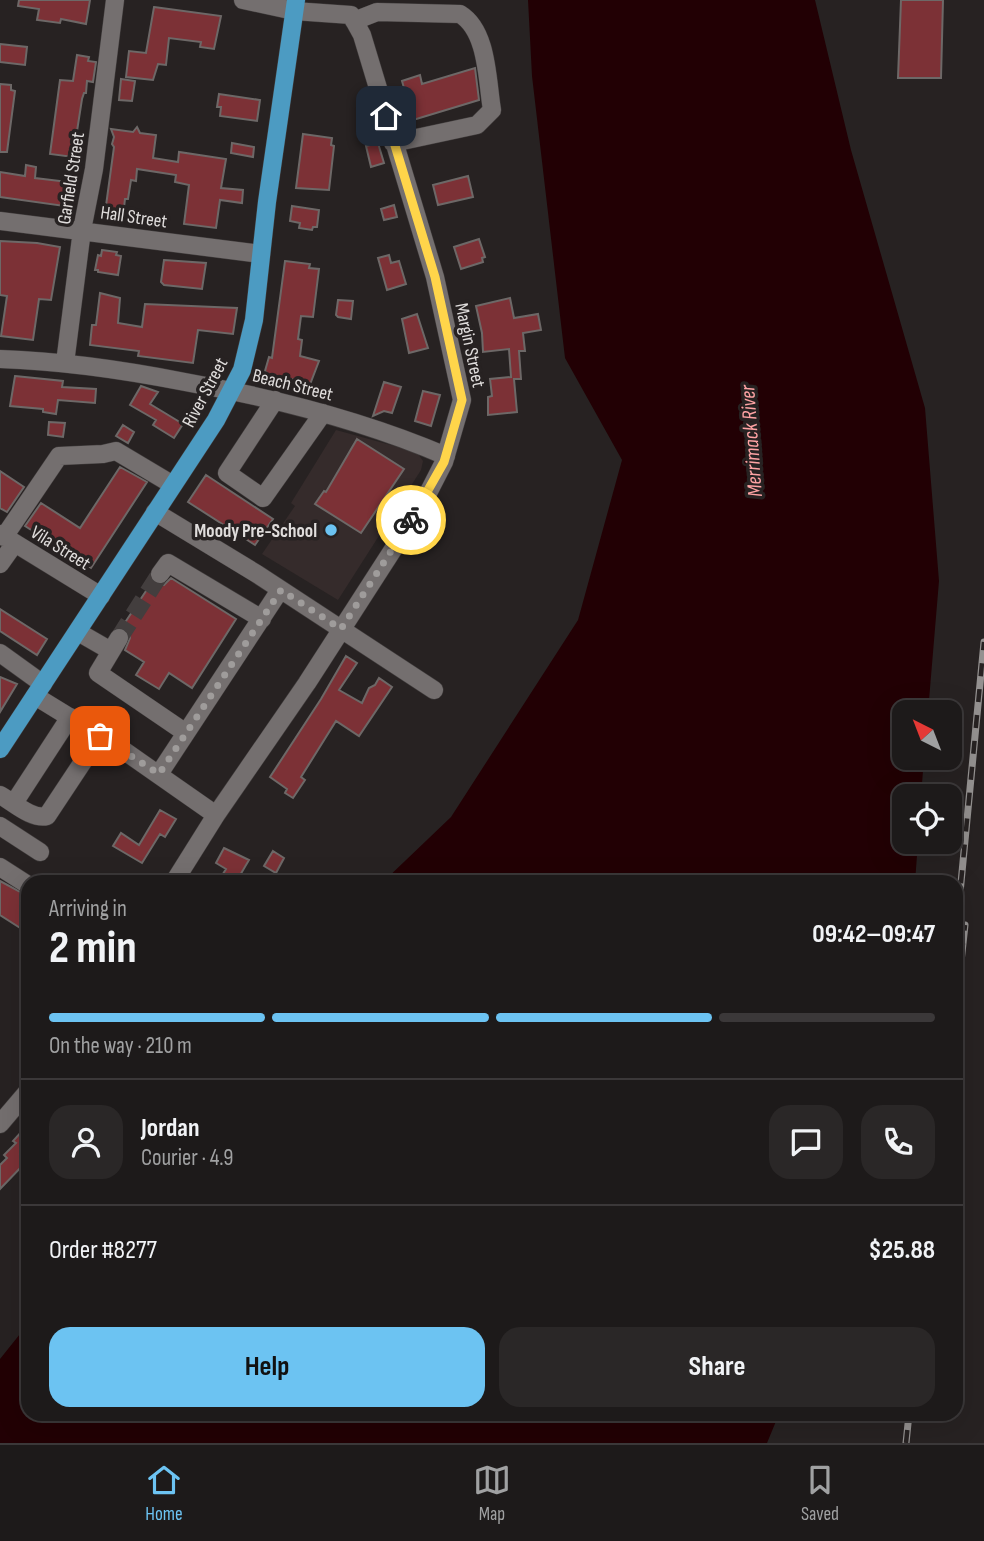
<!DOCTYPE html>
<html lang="en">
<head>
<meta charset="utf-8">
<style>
	body { margin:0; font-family:"Sofia Sans Condensed",sans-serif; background:#2a2727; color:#f1f3f6; height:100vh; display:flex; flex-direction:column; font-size:26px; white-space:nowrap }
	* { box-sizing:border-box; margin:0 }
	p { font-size:23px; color:#a0a1a2 }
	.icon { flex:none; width:38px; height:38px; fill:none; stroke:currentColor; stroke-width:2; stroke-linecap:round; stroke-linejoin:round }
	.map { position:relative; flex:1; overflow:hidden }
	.side { position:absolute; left:21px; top:875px; width:942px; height:546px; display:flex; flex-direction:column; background:#1d1a1a; border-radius:21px; box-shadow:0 7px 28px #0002,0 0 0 2px #3b3839 }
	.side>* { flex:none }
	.needle { width:46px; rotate:318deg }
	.controls { position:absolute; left:892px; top:700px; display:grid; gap:14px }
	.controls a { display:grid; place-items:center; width:70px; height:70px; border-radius:14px; background:#1d1a1a; box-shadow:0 7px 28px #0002,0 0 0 2px #3b3839; font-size:35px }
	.pin { position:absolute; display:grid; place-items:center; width:60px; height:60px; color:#fff; margin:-30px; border-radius:14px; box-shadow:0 4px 10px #0006 }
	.courier { position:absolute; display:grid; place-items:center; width:70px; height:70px; margin:-35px; border:5px solid #ffd54a; border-radius:50%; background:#fff; color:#222; box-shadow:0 2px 9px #0007 }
	.overview em { font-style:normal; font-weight:700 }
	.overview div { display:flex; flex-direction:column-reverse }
	.overview { display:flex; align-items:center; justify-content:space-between; height:119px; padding:0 28px }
	h1 { font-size:46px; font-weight:700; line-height:52px }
	.bar { display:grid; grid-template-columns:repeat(4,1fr); gap:10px 7px; align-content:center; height:84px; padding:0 28px }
	.bar i { height:9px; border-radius:5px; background:#3b3839 }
	.bar .active { background:#6cc3f2 }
	.bar p { grid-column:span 4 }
	.line { display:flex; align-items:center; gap:18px; padding:0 28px; border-top:2px solid #3b3839 }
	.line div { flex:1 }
	.round { display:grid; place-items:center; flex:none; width:74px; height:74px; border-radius:21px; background:#2a2727 }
	.primary-button { display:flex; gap:14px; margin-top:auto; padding:14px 28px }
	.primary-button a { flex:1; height:80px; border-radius:21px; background:#6cc3f2; color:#111; font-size:28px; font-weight:700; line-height:80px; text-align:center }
	.primary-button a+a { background:#2a2727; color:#f1f3f6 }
	.dock { display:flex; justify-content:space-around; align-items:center; height:98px; border-top:2px solid #3b3839; background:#1d1a1a; font-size:19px; color:#a0a1a2 }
	.dock a { display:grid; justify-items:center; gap:4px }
	.dock .active { color:#6cc3f2 }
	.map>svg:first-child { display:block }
</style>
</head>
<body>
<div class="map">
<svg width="984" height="1443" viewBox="0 0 984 1443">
	<rect width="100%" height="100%" fill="#272222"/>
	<path fill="#352b2b" d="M336,430L409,450L418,454L423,461L421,470L338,600L262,554L295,506L291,503Z"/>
	<path fill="#220004" d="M528,0H815L851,150L925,408L939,581L928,712H905V758H924L921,796H905V842H918L915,882H383L451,817L578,620L622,460L565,358L532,76Z
		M28,1324V1414H779L767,1443H0V1359Z"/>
	<path fill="#7c3136" stroke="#6d6867" stroke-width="2" d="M19,0H90L86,24L61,19L60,23L37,20L39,9L18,6Z
		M901,0H943L941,78H898Z
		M154,7L221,16L214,49L200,47L201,42L169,38L166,65L158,64L153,80L126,77L129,51L146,53Z
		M0,44L27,47L25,65L0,62Z
		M77,55L89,57L88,61L96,62L93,82L87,81L86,93H84L82,99L73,157L50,154L60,80L73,81Z
		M475,68L479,100L413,120L402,81L420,75L422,84Z
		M121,79L135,81L132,101L119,100Z
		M0,84L11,85V90L15,91L7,152H0Z
		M219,94L260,100L257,121L220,116L221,107H217Z
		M137,127L140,133L156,135L153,158L178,162L179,152L226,159L221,188L243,190L242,203L220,200L216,228L184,224L189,185L175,182L176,175L137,169L136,181L131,180L128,199H125L123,216L105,213L114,147L112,144L114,137L111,129L133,132Z
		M303,134L332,138L331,145L334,146L329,190L296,188Z
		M232,143L254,147L253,157L231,153Z
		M378,143L384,163L371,167L366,146Z
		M26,165L36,167L35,178L69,182L64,206L0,197V172L25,176Z
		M468,176L473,197L438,205L433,185Z
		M394,205L397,217L384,220L381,209Z
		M292,206L319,210L317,227H313L312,230L299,228L300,223L290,221Z
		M479,239L485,257L482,258L483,262L461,269L454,247Z
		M0,241L37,243L60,247L51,300L39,299L33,340L1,336L7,296L0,295Z
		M102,250L117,252L116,255L121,256L118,275L98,272V270H95L98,255L101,256Z
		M389,255L391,263L399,261L406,284L387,290L378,258Z
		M164,260L206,263L202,289L164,285L161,282Z
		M285,261L310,264L309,268L319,269L313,317L301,316L298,339L302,340L300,356L319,361L309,387L294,383L295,380L268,374L265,371L269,357L272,358Z
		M100,293L120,298L118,323L142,327L145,304L237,308L233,334L198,330L193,363L138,356L139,351L90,345L92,325H96Z
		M510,298L514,318L538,314L541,330L523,333L525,351H519L521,379H514L517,412L488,415V397L492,396L490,379L511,377L509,349L483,352L482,333L476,306Z
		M338,300L353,301L351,319L338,317L336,315Z
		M417,314L428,348L409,353L402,319Z
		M15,376L63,381L62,387L96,389L95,403L58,400L56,414L43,412V409L10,406Z
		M384,382L401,387L392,413L384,411L373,416Z
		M141,386L158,392L150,404L183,424L174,438L153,425L156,420L130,405Z
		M423,391L440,395L431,426L415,421Z
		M49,422L65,423L63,437L48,435Z
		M123,425L134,432L128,443L116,436Z
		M357,439L404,469L361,533L315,504L324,491L326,492Z
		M120,467L147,482L91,568L25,526L41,503L80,528Z
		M0,471L24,487L7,512L0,508Z
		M206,475L273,519L255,545L188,502Z
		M171,578L236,619L192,688L169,673L159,689L136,675L144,662L125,650L130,638L129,632L122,627L152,582L158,585H164Z
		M0,609L47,639L37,655L0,631Z
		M346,656L357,663L339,690L362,703L369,688L375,685L379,678L392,687L359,736L336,721L301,777L305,780L293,798L285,793L287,789L270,777L321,699Z
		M0,677L17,684L0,712Z
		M160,810L176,819L165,837L160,834L142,863L113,846L121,833L139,845Z
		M224,848L249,860L236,882H218L226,869L216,863Z
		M273,851L284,858L276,873L264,866Z
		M0,881L28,896V933L0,915Z
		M23,1130L28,1136V1146L20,1154L27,1161L0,1189V1165L7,1158L4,1155L16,1143L13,1141Z"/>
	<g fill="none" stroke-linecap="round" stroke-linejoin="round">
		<path stroke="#433e3e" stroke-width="18" stroke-dasharray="18 9" stroke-linecap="butt" d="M119,638L160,574"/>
		<g stroke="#423e3e" stroke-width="19">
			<path id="minor" d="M354,21L377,12L460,14C488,31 487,81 492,110L477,125L393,143
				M0,221L261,254
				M0,359C62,361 124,370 185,382C274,398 362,420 446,456
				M65,363L82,230L94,169L115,0
				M275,400L227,473L263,498L323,413
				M155,512L257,574L434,690
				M0,534L101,596
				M4,537L59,456L103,454L116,451L173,485
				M0,564L15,543
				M160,574L168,563L262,619
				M78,632L111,651
				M119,638L98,673L186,733
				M0,653L43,684
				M35,696L123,750L216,815
				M159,774L280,590
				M0,795C13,802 32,820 47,816L100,736
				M14,803L70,717
				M0,826L40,852
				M0,867L28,885
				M174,882L216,815L307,683L423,503L444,462L462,400L435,277L362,35L351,15L294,11L243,0
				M0,1124L28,1091"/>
		</g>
		<g stroke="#423e3e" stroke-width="19">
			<path id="major" d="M0,749L216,420L242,370L254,320L267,202L296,0"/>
		</g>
		<use href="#minor" stroke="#746f6f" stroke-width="18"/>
		<use href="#major" stroke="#4c9bc2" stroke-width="18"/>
		<g stroke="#949190" stroke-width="7">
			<path id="rail" d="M956,935L984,642
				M956,1008L965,925
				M906,1443L909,1414"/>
		</g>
		<use href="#rail" stroke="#272222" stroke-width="4.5" stroke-dasharray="13" stroke-linecap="butt"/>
	</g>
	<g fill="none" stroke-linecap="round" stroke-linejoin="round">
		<path stroke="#9f9c9b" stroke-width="7" stroke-dasharray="0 12.6" d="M100,736L159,774L281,590L341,629L411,520"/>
		<path stroke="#ffd54a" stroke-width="9" d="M386,116L435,277L462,400L444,462L411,520"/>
	</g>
	<circle fill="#6cc3f2" stroke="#272222" stroke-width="2.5" cx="331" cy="530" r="7"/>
	<g text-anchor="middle" stroke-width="7" stroke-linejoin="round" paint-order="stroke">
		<g font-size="19" fill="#e0dddc" stroke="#272222">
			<text transform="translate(70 178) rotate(-81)" y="7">Garfield Street</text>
			<text transform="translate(134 216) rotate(8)" y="7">Hall Street</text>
			<text transform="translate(471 345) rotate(78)" y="7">Margin Street</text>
			<text transform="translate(293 384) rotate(14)" y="7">Beach Street</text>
			<text transform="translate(204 392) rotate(-62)" y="7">River Street</text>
			<text transform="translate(61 547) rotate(32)" y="7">Vila Street</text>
		</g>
		<g font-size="19" font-weight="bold" fill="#e0dddc" stroke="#272222" text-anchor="end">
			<text x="317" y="537">Moody Pre-School</text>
		</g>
		<g font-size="21" font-style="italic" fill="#fea3a4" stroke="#272222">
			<text transform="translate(751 441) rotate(-94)" y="7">Merrimack River</text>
		</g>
	</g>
</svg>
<div class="controls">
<a><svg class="needle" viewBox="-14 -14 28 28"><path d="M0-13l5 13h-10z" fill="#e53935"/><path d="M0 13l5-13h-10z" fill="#a0a1a2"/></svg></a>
<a><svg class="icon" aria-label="locate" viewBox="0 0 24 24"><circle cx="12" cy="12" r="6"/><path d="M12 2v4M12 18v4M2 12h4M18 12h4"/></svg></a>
</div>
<div class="pin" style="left:100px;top:736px;background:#ea580c"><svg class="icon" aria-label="bag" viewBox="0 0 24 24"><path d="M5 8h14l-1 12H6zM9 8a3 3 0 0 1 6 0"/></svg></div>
<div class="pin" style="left:386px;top:116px;background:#1f2937"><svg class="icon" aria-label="home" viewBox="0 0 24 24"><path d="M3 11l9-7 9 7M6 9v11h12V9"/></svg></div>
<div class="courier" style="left:411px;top:520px"><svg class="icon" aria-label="bike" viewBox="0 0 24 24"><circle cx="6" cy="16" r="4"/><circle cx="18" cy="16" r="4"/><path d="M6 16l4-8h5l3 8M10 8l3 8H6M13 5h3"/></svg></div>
<section class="side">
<div class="overview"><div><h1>2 min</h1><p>Arriving in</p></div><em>09:42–09:47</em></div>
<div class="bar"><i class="active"></i><i class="active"></i><i class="active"></i><i></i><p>On the way · 210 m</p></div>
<div class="line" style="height:126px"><a class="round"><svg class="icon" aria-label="person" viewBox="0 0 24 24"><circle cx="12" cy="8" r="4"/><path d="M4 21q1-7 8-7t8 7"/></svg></a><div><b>Jordan</b><p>Courier · 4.9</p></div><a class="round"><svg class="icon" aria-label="chat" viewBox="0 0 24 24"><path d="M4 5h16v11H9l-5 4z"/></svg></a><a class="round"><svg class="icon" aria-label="phone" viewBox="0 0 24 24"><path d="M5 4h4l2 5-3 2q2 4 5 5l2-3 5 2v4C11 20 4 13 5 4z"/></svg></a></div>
<div class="line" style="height:91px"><div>Order #8277</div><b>$25.88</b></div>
<div class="primary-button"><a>Help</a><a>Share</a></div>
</section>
</div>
<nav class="dock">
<a class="active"><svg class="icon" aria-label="home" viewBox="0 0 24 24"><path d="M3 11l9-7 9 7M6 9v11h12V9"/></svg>Home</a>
<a><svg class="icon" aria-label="map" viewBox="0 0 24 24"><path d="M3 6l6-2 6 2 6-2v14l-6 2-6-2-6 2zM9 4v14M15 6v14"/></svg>Map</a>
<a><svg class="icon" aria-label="saved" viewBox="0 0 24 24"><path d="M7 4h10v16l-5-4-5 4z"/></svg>Saved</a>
</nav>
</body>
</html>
